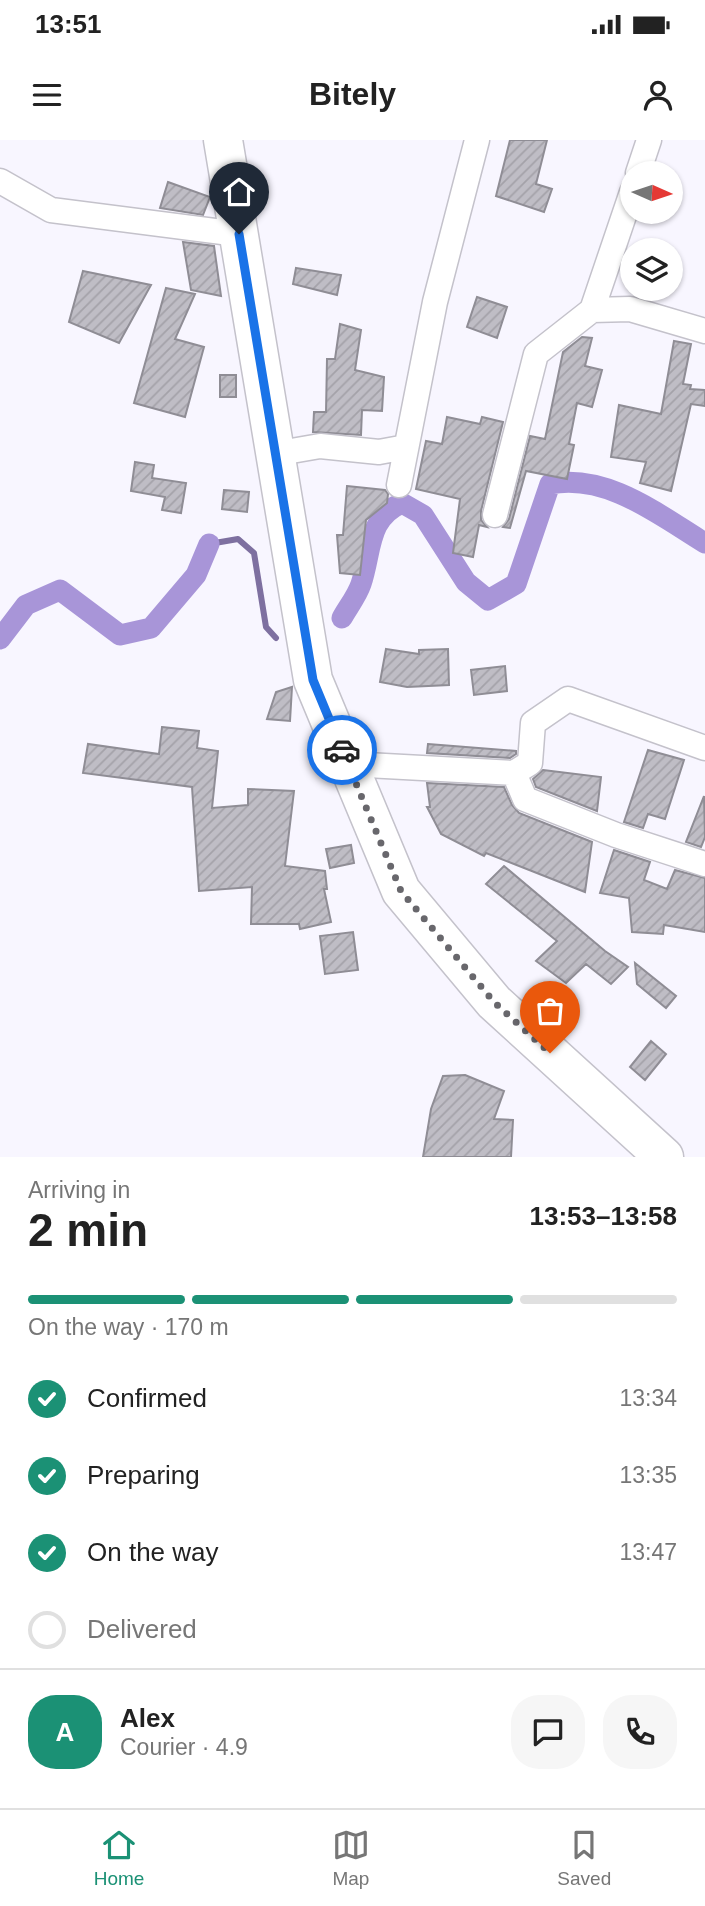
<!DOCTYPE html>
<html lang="en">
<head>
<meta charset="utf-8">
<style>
	body { margin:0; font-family:Arial,sans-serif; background:#f6f6f6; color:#222; height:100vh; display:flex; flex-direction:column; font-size:26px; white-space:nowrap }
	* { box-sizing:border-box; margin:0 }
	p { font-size:23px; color:#767676 }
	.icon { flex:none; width:38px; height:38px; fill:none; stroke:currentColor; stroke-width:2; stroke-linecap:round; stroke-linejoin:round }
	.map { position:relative; height:1017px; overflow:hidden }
	.panel { display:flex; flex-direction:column; background:#fff; flex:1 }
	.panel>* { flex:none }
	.needle { width:46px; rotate:93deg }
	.buttons { position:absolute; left:620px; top:21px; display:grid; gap:14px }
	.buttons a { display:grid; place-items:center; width:63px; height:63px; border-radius:50%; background:#fff; box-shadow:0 2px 5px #0004; font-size:35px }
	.pin { position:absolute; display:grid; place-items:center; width:60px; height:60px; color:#fff; margin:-72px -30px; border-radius:50% 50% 50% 0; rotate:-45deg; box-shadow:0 0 7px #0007 }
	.pin .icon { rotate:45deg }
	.courier { position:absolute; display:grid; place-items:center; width:70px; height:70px; margin:-35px; border:5px solid #1a73e8; border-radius:50%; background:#fff; color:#222; box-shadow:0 2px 9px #0007 }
	.head em { font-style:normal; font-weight:600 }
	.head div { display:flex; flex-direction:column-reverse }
	.head { display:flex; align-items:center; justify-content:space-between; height:119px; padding:0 28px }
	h1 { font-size:46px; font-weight:600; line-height:52px }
	.bar { display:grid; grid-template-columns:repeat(4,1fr); gap:10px 7px; align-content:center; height:84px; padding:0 28px }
	.bar i { height:9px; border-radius:5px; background:#e0e0e0 }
	.bar .current { background:#1b9175 }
	.bar p { grid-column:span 4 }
	.line { display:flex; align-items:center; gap:18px; padding:0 28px; border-top:2px solid #e0e0e0 }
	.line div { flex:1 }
	.round { display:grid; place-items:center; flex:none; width:74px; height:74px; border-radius:28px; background:#f6f6f6 }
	ol { padding:0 28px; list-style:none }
	li { display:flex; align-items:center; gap:21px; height:77px }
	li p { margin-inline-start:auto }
	li .icon { padding:7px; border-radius:50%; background:#1b9175; color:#fff; stroke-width:4 }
	li:last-child { color:#767676 }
	li i { width:38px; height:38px; border:4px solid #e0e0e0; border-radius:50% }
	.status { display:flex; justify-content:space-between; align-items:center; height:49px; padding:0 35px; background:#fff; direction:ltr }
	.status svg { height:19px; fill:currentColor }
	header { display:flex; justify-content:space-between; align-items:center; height:91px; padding:0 28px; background:#fff; font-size:32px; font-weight:600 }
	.menu { display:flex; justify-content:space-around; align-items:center; height:98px; border-top:2px solid #e0e0e0; background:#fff; font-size:19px; color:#767676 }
	.menu a { display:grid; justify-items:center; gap:4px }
	.menu .current { color:#1b9175 }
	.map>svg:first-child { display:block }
</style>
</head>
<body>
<div class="status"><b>13:51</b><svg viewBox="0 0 49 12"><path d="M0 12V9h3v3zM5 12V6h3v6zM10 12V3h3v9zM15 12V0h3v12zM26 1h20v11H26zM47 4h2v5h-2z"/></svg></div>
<header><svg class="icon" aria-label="menu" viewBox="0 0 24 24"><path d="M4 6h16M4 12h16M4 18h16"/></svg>Bitely<svg class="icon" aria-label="person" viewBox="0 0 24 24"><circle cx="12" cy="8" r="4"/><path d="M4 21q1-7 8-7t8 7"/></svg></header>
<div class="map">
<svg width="705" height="1017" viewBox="0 0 705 1017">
	<defs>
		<pattern id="building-hatch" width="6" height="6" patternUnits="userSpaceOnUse" patternTransform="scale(1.75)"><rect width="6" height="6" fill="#bfbdc5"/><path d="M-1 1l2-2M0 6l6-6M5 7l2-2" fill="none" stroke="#a4a2a9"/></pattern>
	</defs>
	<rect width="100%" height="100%" fill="#f8f6ff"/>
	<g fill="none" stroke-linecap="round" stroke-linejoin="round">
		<path stroke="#7e70a0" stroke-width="6" d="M209,404L238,399L254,413L266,487L276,498"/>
		<path stroke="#a895d8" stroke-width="21" d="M342,478C348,467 357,456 361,444C372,411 367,378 402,363L423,375L466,442L488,460L516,444L550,344C607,333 659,375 705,403
			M0,499L26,465L60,450L120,495L151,488L196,435L209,404"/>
	</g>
	<path fill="url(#building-hatch)" stroke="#8f8d95" stroke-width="2" d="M510,0H547L536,44L552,49L544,72L496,56Z
		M168,42L210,57L203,75L160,68Z
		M183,102L214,106L221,156L191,150Z
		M296,128L341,135L337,155L293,144Z
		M83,131L151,145L119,203L69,182Z
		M166,148L195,154L175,199L204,207L185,277L134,263Z
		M477,157L507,167L497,198L467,187Z
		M340,184L361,190L355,230L384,237L382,271L362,270L361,295L313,292L314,272H326L327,219H335Z
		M582,197L592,198L585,226L602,230L592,267L577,263L569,304L574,305L567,339L526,331L510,388L503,387L509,379L530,296L545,299L563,212Z
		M674,201L691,204L683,244L691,245L690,249L705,250V266L691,264L671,351L640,343L646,322L611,317L619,265L661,274Z
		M220,235H236V257H220Z
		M447,277L480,284L482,277L503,282L481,371V380L487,387L479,385L473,417L453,413L460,359L416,349L426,301L442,304Z
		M135,322L154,325L152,338L186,343L181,373L162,370L165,357L131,351Z
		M347,346L385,350L388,354L387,363L366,380L360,435L340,433L337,395H343Z
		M224,350L249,352L247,372L222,369Z
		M386,509L419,514V510L448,509L449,545L407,547L380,542Z
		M505,526L507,551L474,555L471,530Z
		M292,547L290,581L267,579L276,552Z
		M162,587L199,591L197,608L218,611L212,668L248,665V649L294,651L285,726L325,731L327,749H324L331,782L300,789L299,784H251L252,747L199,751L192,647L83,633L88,604L159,614Z
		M428,604L516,611V614L510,618L427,613Z
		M648,610L684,620L665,679L648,674L643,688L624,682Z
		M543,630L601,637L597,671L536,647L533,639Z
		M427,643L504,647L512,665L519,673L592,702L585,752L486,713L484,716L441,694L427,667H430Z
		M704,656L705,697L701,707L686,702Z
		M351,705L354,723L330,728L326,709Z
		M614,710L650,722L644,740L667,749L675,730L705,738V792L664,785L663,794L632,792L629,758L600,753Z
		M504,726L605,811L628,827L611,844L586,824L566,843L536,821L557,801L486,744Z
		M353,792L358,830L325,834L320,796Z
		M635,823L676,856L666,868L637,844Z
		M651,901L666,914L645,940L630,927Z
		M465,935L504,951L494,979L513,980L511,1017H423L431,969L443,936Z"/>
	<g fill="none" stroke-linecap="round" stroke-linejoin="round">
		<g stroke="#c4c2cb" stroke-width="27">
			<path id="street" d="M638,33L649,0
				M0,41L51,70L238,94
				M592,170L632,52
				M274,314L320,306L379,312L406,307
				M399,345L435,162L477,0
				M495,375L536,214L592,170L630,169L705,191
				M348,624L514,633L525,659L616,695L705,724
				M514,633L530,623L533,583L568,559L705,608"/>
		</g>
		<g stroke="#c4c2cb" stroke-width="41">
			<path id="highway" d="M223,0L313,540L401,751L494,862L664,1017"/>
		</g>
		<use href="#street" stroke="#fff" stroke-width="24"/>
		<use href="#highway" stroke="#fff" stroke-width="38"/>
	</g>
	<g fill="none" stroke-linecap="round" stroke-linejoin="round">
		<path stroke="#68676c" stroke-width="7" stroke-dasharray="0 12.6" d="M342,610L401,751L494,862L550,913"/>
		<path stroke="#1a73e8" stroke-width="9" d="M239,94L313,540L342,610"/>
	</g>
</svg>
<div class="buttons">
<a><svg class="needle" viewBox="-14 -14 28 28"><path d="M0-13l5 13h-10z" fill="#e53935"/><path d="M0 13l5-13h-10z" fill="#767676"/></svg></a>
<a><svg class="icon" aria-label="layers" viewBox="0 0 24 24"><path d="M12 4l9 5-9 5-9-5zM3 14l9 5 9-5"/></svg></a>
</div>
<div class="pin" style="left:550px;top:913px;background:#ea580c"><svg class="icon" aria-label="bag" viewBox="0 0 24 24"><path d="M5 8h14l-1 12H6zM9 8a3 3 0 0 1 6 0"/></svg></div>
<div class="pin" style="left:239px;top:94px;background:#1f2937"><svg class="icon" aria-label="home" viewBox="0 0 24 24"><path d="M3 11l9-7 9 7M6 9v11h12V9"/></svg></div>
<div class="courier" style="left:342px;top:610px"><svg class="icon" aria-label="car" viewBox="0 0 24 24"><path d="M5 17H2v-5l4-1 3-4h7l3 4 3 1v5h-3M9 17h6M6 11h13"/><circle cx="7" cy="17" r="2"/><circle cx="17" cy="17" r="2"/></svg></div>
</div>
<section class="panel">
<div class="head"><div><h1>2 min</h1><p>Arriving in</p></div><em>13:53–13:58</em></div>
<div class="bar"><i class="current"></i><i class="current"></i><i class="current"></i><i></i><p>On the way · 170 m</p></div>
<ol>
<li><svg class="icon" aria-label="check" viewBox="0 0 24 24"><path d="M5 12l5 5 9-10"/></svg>Confirmed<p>13:34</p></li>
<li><svg class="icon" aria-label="check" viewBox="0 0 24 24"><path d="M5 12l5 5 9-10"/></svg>Preparing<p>13:35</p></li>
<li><svg class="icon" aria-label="check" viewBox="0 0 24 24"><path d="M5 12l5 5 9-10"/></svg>On the way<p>13:47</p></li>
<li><i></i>Delivered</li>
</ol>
<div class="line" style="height:126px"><b class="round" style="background:#1b9175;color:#fff">A</b><div><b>Alex</b><p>Courier · 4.9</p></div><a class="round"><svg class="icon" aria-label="chat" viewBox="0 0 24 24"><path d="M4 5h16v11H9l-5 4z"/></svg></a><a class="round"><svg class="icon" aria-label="phone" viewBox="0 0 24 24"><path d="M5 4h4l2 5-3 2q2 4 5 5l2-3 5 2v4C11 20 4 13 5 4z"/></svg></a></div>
</section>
<nav class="menu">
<a class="current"><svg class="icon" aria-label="home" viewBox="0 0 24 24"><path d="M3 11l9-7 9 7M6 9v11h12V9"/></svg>Home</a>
<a><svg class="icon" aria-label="map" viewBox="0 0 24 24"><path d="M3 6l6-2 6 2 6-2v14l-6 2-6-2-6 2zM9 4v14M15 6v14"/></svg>Map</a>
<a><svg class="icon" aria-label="saved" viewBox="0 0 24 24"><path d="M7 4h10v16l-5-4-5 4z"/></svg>Saved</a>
</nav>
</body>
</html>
